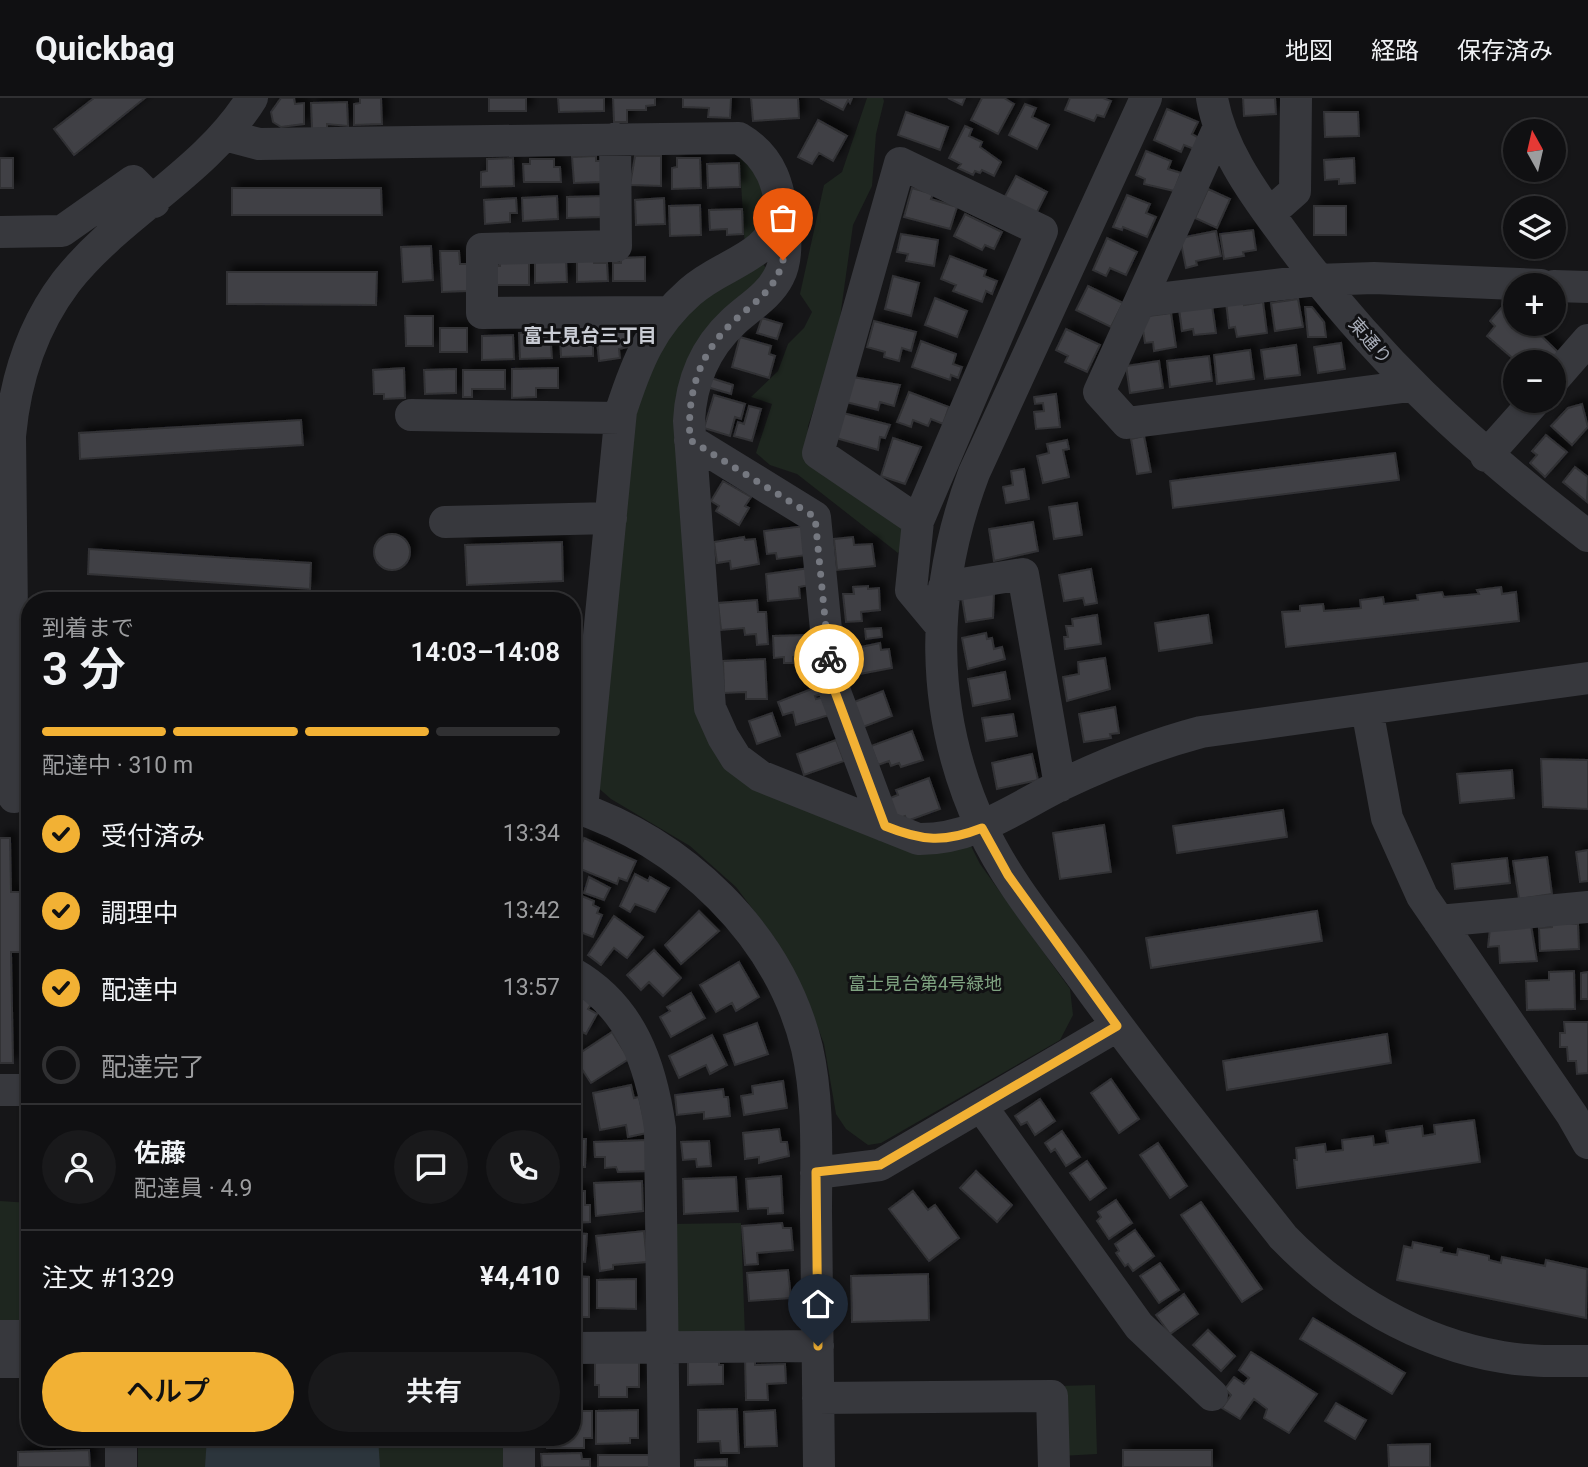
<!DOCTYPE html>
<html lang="ja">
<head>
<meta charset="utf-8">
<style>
	body { margin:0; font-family:Roboto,"Noto Sans JP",sans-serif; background:#19191b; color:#f1f3f6; height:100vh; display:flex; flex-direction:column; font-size:26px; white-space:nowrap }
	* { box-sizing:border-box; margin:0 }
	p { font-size:23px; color:#9c9d9f }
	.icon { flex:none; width:38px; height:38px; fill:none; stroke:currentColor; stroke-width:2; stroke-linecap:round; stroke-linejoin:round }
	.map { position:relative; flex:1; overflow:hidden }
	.details { position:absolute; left:21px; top:494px; width:560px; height:854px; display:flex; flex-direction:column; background:#101012; border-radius:28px; box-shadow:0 2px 5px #0004,0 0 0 2px #303032 }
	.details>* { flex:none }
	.needle { width:46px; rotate:352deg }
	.fabs { position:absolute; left:1503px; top:21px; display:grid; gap:14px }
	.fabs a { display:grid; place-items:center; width:63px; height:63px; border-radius:50%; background:#101012; box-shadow:0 2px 5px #0004,0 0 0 2px #303032; font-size:35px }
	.pin { position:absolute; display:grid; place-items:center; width:60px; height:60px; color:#fff; margin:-72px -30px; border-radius:50% 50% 50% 0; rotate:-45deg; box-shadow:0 0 7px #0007 }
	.pin .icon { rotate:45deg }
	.courier { position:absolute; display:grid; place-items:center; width:70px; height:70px; margin:-35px; border:5px solid #f2b134; border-radius:50%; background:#fff; color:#222; box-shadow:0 2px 9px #0007 }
	.overview em { font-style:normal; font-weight:600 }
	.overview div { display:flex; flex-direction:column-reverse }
	.overview { display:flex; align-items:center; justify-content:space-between; height:119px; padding:0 21px }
	h1 { font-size:46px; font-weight:600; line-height:52px }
	.bar { display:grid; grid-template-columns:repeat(4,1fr); gap:10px 7px; align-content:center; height:84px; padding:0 21px }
	.bar i { height:9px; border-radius:5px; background:#303032 }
	.bar .current { background:#f2b134 }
	.bar p { grid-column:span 4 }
	.line { display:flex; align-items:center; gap:18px; padding:0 21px; border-top:2px solid #303032 }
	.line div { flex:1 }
	.round { display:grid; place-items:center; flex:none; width:74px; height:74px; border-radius:37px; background:#19191b }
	ol { padding:0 21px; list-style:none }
	li { display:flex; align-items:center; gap:21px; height:77px }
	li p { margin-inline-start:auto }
	li .icon { padding:7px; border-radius:50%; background:#f2b134; color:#111; stroke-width:4 }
	li:last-child { color:#9c9d9f }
	li i { width:38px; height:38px; border:4px solid #303032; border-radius:50% }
	.button { display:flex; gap:14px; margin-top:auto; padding:14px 21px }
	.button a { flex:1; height:80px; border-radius:42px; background:#f2b134; color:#111; font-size:28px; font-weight:600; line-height:80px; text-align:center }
	.button a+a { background:#19191b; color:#f1f3f6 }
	header { display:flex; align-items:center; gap:42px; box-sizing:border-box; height:98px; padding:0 35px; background:#101012; border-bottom:2px solid #303032 }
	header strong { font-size:33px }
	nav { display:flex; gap:38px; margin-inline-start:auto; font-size:24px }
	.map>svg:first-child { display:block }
</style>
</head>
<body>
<header>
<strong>Quickbag</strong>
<nav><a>地図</a><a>経路</a><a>保存済み</a></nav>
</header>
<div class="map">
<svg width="1588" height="1369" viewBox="0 0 1588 1369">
	<defs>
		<filter id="shadow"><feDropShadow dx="6" dy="-6" stdDeviation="3.5" flood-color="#0009"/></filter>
	</defs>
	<rect width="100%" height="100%" fill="#161618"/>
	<path fill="#1e261f" d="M867,0H883L884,3L876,36L872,88L853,127L837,241L808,328L807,357L899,420L907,439L898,455L797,376L770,367L756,355L772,306L751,299L778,273L788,246L804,230L812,214L800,196L824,87L842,74Z
		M739,51L774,104L745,151Z
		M761,164L767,171L693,261L720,656L969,744L980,766L1070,891L1073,917L1060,942L881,1045L868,1047L846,1031L836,1016L824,946L806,898L776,842L736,789L690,748L611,701L595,687L629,315L679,215Z
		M0,1103L30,1105V1222H0Z
		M741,1125L745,1239L684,1240L673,1227L670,1126Z
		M1095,1287L1097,1356L1061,1358L1059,1288Z
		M138,1339H511V1369H138Z"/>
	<path fill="#2c353c" d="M207,1339H378L380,1369H205Z"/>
	<path fill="#404145" stroke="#303034" stroke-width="2" filter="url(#shadow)" d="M94,0H145L74,57L54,31Z
		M281,0H294L295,6L304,5V26L281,29L273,24L271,14Z
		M360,0H381L382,26L354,27V6L360,5Z
		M489,0H526V13H489Z
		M558,0H604V13L559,14Z
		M613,0H655V7L646,8V12H627V24H614Z
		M683,0H731L730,20L708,19L709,10L683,9Z
		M751,0H798L799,20L753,23Z
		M820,0H852L850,5L848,2L843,12Z
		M948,0H965L962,7Z
		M982,0H1004L1014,6L998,36L971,22Z
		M1070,0H1103L1111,3L1104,19L1097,17L1094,23L1065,12Z
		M1243,0H1275L1276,16L1244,18Z
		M347,4L348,28L327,26V30L312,31L311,5Z
		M1025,6L1036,10L1032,19L1049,27L1037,51L1009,37Z
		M1167,11L1198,24L1192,36L1199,40L1194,51L1184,47L1181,54L1154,42Z
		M906,14L948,29L940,52L898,37Z
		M1324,14H1358L1359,38L1325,39Z
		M818,22L847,38L833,63L819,55L812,66L798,59Z
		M965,28L972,31L969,38L982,44L980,49L1001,64L994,78L982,72L980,75L975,73L973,77L958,70L961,66L949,60Z
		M1146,53L1171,63L1168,71L1181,75L1174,93L1144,86L1145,81L1136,77Z
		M596,58V63H602L603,84L574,85L572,59Z
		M635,58H661V88L630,87Z
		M0,60H13V90H0Z
		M513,60L514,88L481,89V74L487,73V61Z
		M677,60H700L701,90L672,91V70L677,69Z
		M1354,60L1355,85L1339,86V81L1325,82L1324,62Z
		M530,61H554V69H560L561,84H524L523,66H530Z
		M739,65L740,89L708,90L707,66Z
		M1016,78L1047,94L1034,120L1002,104Z
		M232,90H381L382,117H232Z
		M912,90L933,96L931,101L957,109L950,131L904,119Z
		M1208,91L1230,101L1217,130L1195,120Z
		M1127,97L1150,106L1146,115L1156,119L1147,139L1123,129L1122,132L1113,129Z
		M557,98L558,121L523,123L522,100Z
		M604,98V119L567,120V99Z
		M516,100L517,115H510V124L485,126L484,102Z
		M664,100L665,126L636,127L635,102Z
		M700,107L701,137L670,138L669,108Z
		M1314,108H1346V137H1314Z
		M742,111L743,136L727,137V131L710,132L709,112Z
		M965,116L1002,134L994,151L985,147L982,152L954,138Z
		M1253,132L1256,152L1243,154L1244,158L1224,161L1220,136Z
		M1216,133L1221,158L1196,163L1197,167L1186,170L1180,140Z
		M901,136L938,142L934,168L906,163L908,156L897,154Z
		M1107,140L1137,154L1126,177L1110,170L1106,178L1093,172Z
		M431,148L433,182L403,184L401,149Z
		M440,153H459L460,166H467L468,193L442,194Z
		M950,158L986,172L984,178L997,183L992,196L986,193L982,204L953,193L956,187L941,181Z
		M645,159V183H613V165H621V160Z
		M566,160L567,184L535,185V161Z
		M594,161V165H607L608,183L577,184V162Z
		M529,163V187H494V168H500V164Z
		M227,174H377L376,207L227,206Z
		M893,178L919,185L911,218L885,211Z
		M1088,188L1123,205L1111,229L1076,212Z
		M935,200L967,213L957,239L925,227Z
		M1243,201L1244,207L1263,204L1267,235L1237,239L1235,229L1229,230L1226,204Z
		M1298,201L1303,229L1275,233L1271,205Z
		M1212,207L1216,235L1194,237L1193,231L1182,233L1179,211Z
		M1305,209H1312L1324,224L1326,239H1308Z
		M1502,209L1504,213L1512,209L1516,213V226H1529L1559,255L1550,264H1517L1487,238L1495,228L1490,223Z
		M1171,215L1176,249L1154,253L1153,244L1145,245L1141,219Z
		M405,218H433V248H406Z
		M762,220L782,226L777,241L757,235Z
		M874,223L916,234L911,253L902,250L899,263L884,259L885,254L867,249Z
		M626,228L628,249L619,251L620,260L599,263L597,243H603L602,231Z
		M440,230H467V254H440Z
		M1066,231L1100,247L1087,274L1065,264L1068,258L1056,252Z
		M593,232V258L561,259L560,238H571L572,233Z
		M550,234L552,260L520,261L519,235Z
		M513,237L514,261L482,262V238Z
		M740,239L771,248L769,256L775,258L769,280L732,269Z
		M921,243L956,256L953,266L962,269L958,280L951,277L950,282L912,269Z
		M1341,245L1345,271L1318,275L1314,249Z
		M1296,247L1300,277L1265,281L1261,252Z
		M1250,252L1254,281L1217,286L1214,257Z
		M1209,258L1212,283L1170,289L1167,263Z
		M1159,263L1163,290L1130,295L1126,268Z
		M404,270L405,300L384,301V296H374L373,272Z
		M558,270V290H536V299L512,300V271Z
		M456,271V295L425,296L424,272Z
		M463,272H505V291H472V299H463Z
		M853,279L900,287L894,308L880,304L878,312L846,304Z
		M711,280L733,287L731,296L707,289Z
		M909,294L949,309L943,326L931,321L928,328L913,322L911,329L897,324Z
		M1056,296L1060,329L1036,331L1034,314L1044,313L1043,305L1035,306L1034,299Z
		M714,297L745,306L741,321L735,319L730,338L704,330Z
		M1582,306L1588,329L1572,347L1551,328L1568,310Z
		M749,308L761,311L752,343L734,338L738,324L744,326Z
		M843,315L890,327L885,340L880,339L878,352L836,340Z
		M301,322L303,347L80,361L79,335Z
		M1546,337L1567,354L1545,379L1530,365L1537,357L1532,353Z
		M1144,338L1151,374L1137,376L1131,341Z
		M893,340L921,349L905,386L881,378Z
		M1067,342L1069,351L1063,352L1069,379L1043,385L1037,358L1049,355L1047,346Z
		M1395,355L1399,382L1173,410L1170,383Z
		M1575,369L1588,379L1587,404L1563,384Z
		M1024,371L1029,401L1006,405L1003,389L1013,387L1011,373Z
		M723,383L751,399L745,408L749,410L739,427L716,413L719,408L711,403Z
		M1077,405L1082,437L1054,441L1049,409Z
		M1033,424L1038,453L994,463L989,431Z
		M804,428L807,457L777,461L776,455L767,456L764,433Z
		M374 454a18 18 0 1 1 36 0a18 18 0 1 1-36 0Z
		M744,439L745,442L755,441L759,466L731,471L730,463L717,465L714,444Z
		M853,439L854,447L872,446L875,468L837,472L834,441Z
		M562,444L563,483L467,487L465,447Z
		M89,451L311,465L310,491L88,476Z
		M810,470V487L799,489L800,500L768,503L766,476Z
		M1091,471L1097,505L1085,507L1083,500L1064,503L1059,477Z
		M868,488V491L879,490L880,512L861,514L862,523L846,524L843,496H854L853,489Z
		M1501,489L1502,496L1516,494L1519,523L1286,549L1282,514L1300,513V508L1323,506L1324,513L1361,510L1360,502L1383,499L1384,506L1418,502L1417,497L1442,494L1444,499L1479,496L1477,492Z
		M994,495L993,520L966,524L962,500Z
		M757,502L758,514H766L768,546L757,547L756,536L745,537L744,530L721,532L718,505Z
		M1097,517L1101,546L1065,551L1064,539H1068L1066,528H1073L1072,521Z
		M1208,517L1212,545L1159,553L1155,525Z
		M881,530L882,539L866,541L865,531Z
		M986,535L987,541L992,540L994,551L1002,549L1005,561L968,571L962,540Z
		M808,537L809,558L793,559V565H784V559L774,560L773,538Z
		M880,545L881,552L889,551L892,570L849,578L846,564L858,562L856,550Z
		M1105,560L1110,591L1067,603L1063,579L1079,576L1078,564Z
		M765,561L767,601H746V594L724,595L723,563Z
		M1005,574L1010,601L973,608L968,581Z
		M819,588L822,596L815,598L816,601L824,599L829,617L796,627L793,614L783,617L778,604Z
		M883,593L892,618L863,629L854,604Z
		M1115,609L1119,635L1110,636L1111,640L1084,644L1079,616Z
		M772,615L780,638L757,646L749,623Z
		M1013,616L1017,638L986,643L982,620Z
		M912,633L923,662L901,669L899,665L891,668L889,663L878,667L871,648Z
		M836,642L844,663L804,677L797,656Z
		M1032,656L1038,682L997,691L992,665Z
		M1541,661L1588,662V711L1543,709Z
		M1512,672L1514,700L1460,705L1457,676Z
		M929,680L940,711L907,723L905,718L897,721L890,700L898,697L896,692Z
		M1283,712L1287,739L1177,755L1173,728Z
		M1104,727L1111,774L1060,781L1053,735Z
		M0,740H10L11,794H30V854H11L13,965H0Z
		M584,740L636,763L627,783L619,780L617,786L573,768Z
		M1588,752V783L1580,784L1576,754Z
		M1547,759L1552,796L1519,801L1513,763Z
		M1507,760L1510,785L1455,791L1452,766Z
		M635,776L648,783L650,779L669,790L655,814L635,806L630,814L620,808Z
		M589,779L610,790L604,802L584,795Z
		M572,794L594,803L593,807L599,810L597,815L602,817L593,839L572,831Z
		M699,813L719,833L681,866L665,847Z
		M1317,813L1322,843L1151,870L1146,840Z
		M614,818L643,839L627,860L614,850L601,867L588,857Z
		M1552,824L1578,826L1579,851L1540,853L1539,830L1552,829Z
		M1531,827L1537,863L1500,865L1499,848L1488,849L1490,830Z
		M654,852L681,880L663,898L649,884L641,892L627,877Z
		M739,864L759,899L736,913L732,905L716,914L700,887Z
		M1574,873L1575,911L1527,912L1526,883L1549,882V874Z
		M1588,874V901H1581V875Z
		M572,894L592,905L588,911L597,916L586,936L572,929Z
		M691,895L705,920L671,939L660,919L670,913L667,909Z
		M1564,924H1588V975L1577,976L1576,963H1568L1567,949H1560V935H1565Z
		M757,925L768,956L735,967L724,937Z
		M612,934L629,961L591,985L574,959Z
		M1387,936L1391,965L1227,992L1223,963Z
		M712,937L727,967L710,976L706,967L679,980L669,958Z
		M1111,981L1139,1021L1119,1035L1091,995Z
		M783,983L787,1010L744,1017L741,998L753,996L752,988Z
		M631,987L634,1000L639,999L647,1035L628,1039L626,1027L600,1032L593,995Z
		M723,991L724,999H728L730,1018L704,1021V1014L677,1017L675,997Z
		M1040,1001L1055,1023L1035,1037L1027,1024L1021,1027L1015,1018Z
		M1474,1022L1480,1064L1297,1090L1294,1062H1297L1296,1050L1325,1046L1326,1054L1343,1052L1342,1042L1373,1038L1374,1047L1388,1045L1386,1033L1422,1028L1423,1038L1435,1036L1434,1027Z
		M779,1031L781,1044H787L789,1058L759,1065V1059L745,1061L743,1035Z
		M1062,1033L1080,1059L1066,1068L1055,1051L1051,1054L1045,1045Z
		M572,1041H586L585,1069H572Z
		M647,1042L649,1073L618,1074L616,1069L605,1070V1059H595L594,1044Z
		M709,1043L711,1068L697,1069L696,1061L683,1062L681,1044Z
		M1158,1045L1187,1088L1170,1100L1140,1057Z
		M1087,1063L1106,1090L1090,1102L1070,1075Z
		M976,1073L1012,1107L997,1124L960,1090Z
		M781,1078L783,1115L768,1116V1110L748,1111L746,1081Z
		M736,1079L738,1113L684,1116L683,1081Z
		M642,1083L643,1113L596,1118L594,1085Z
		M572,1093H585V1107H590V1124L572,1125Z
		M913,1093L928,1112L935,1107L959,1140L929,1163L889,1111Z
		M1116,1102L1132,1125L1109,1141L1097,1123L1101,1119L1098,1114Z
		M1201,1104L1262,1191L1242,1204L1181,1117Z
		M782,1125L783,1130H791L793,1152L757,1155L758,1166L745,1167L742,1128Z
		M1135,1132L1154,1158L1133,1173L1128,1166L1125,1168L1116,1155L1119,1153L1115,1146Z
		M644,1133L647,1164L613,1167V1171L600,1173L596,1138Z
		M572,1135L587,1136L585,1164L572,1163Z
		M1413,1144L1442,1150L1441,1154L1457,1157L1458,1151L1489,1158V1162L1501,1165L1502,1159L1545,1168L1546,1162L1587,1171L1586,1220L1397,1182L1404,1148L1412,1150Z
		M1160,1165L1179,1192L1159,1205L1140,1178Z
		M788,1172L791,1200L749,1203L747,1175Z
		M928,1176L929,1222L852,1224L851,1178Z
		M572,1178L589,1179V1219H572Z
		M636,1181V1211L597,1210V1182Z
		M1184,1196L1198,1216L1170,1236L1156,1217Z
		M1313,1220L1405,1275L1392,1296L1300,1241Z
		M1208,1232L1235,1258L1221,1273L1193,1247Z
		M1251,1254L1317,1296L1289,1335L1264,1320L1267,1311L1254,1301L1240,1321L1222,1310L1231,1297L1225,1291L1234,1279L1244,1286L1249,1280L1239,1272Z
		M745,1261H755V1267L785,1266L786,1285L767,1286L768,1302H746Z
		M595,1262H639V1289H627V1299H599V1287H595Z
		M719,1262V1267H723V1286L688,1287V1263Z
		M572,1265H581V1288H572Z
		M1336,1305L1366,1322L1355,1341L1325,1323Z
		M737,1311L739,1355H721L720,1343L698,1344V1312Z
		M638,1312V1340H630V1345L596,1346V1313Z
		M775,1312L777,1348L745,1349L744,1314Z
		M572,1313H592V1340H584V1350H547V1339H572Z
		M1430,1346V1369H1389L1388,1347Z
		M89,1352L90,1369H18V1354Z
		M1123,1352H1212V1369H1123Z
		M581,1355L582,1361H590V1369H542L541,1356Z
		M598,1357H649V1369H598Z
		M727,1361V1369H695V1362Z"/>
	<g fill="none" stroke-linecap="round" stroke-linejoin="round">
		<path stroke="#37383d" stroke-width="32" d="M1146,0L974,375C930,492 928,614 982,730C1007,784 1047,831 1082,879C1146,968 1215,1053 1283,1139C1341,1199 1418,1245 1502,1259C1530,1264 1559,1263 1588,1263
			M1212,0C1220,48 1251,92 1280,131C1370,256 1467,345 1588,438
			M1218,31L1099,294L1127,325L1410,288
			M225,37L259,46L739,40C773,60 779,89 784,126C786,142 787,163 779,178C769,198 749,209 733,224C704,251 691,284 689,323L710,610L723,639L736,660L760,678L918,741C973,742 1013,711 1061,687C1107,665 1152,647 1201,634L1588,580
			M615,41L616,148L482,151V215L669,214
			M1269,116L1295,93L1296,0
			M0,134L62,133L133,83L154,104
			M1554,188L1588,189
			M1141,203L1316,182L1374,180L1541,187
			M1554,281L1588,242
			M411,317L620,320
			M690,342L815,419L831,583L885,728
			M1486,358L1535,303
			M918,423L818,355L900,65L1042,133L918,423L911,492L941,528
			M445,424L611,420
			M944,489L1023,476L1060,688
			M1367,611L1387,720L1422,798L1572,1017L1588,1045
			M14,699L10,338C15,283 32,229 66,184C120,115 205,76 252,0
			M572,708C682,744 779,835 807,950C819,1003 816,1059 816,1114C817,1199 818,1284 819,1369
			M582,711L621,313C637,264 651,228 690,194C724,164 765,163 782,117
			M1439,823L1588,809
			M572,875C632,909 651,967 660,1030L664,1369
			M0,992H30
			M981,1008L1139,1228L1212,1297
			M816,1075L880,1067L1117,928
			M0,1238H30
			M572,1250L818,1248
			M0,1264H30
			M818,1300L1052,1298L1054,1369
			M121,1339V1369
			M519,1339V1369"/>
	</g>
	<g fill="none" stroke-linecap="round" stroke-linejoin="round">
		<path stroke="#757880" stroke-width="7" stroke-dasharray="0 12.6" d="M783,162C776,192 754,204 733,224C698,257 687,296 690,342L815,419L829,561"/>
		<path stroke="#f2b134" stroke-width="9" d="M818,1248L816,1074L880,1067L1117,928L1008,777L982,730C944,745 922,743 885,728L831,583L829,561"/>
	</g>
	<g text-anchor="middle" stroke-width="6" stroke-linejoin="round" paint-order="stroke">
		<g font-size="18" fill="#a8adb8" stroke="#111113">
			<text transform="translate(1370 243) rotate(49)" y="6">東通り</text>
		</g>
		<g font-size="18" fill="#7fa381" stroke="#111113">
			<text x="925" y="892">富士見台第4号緑地</text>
		</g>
		<g font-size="19" font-weight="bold" fill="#c9ccd4" stroke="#111113">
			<text x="590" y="244">富士見台三丁目</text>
		</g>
	</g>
</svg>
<div class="fabs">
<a><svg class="needle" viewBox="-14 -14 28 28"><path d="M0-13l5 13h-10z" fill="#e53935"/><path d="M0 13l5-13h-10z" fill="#9c9d9f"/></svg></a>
<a><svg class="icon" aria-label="layers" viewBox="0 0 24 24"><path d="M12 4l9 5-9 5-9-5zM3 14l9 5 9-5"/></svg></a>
<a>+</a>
<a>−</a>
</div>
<div class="pin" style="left:783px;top:162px;background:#ea580c"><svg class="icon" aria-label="bag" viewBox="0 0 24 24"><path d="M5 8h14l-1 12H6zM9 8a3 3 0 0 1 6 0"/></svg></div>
<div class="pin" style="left:818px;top:1248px;background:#1f2937"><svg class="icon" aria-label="home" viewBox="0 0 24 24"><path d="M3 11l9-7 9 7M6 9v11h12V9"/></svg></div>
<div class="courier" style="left:829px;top:561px"><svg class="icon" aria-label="bike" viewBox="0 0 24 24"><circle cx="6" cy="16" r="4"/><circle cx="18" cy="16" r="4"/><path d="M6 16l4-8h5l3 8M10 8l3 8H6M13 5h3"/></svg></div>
<section class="details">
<div class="overview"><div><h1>3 分</h1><p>到着まで</p></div><em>14:03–14:08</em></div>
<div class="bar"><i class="current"></i><i class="current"></i><i class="current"></i><i></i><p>配達中 · 310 m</p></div>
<ol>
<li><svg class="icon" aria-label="check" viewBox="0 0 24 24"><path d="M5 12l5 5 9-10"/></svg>受付済み<p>13:34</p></li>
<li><svg class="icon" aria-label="check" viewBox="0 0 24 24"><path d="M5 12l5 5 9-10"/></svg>調理中<p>13:42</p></li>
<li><svg class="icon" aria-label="check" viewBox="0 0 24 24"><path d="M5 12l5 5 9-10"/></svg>配達中<p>13:57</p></li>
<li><i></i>配達完了</li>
</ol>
<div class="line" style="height:126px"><a class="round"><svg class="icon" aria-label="person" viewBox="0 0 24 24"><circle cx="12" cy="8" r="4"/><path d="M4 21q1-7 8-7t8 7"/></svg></a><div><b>佐藤</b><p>配達員 · 4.9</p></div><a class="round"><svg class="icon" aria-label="chat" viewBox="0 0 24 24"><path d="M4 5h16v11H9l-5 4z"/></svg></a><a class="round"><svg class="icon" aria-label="phone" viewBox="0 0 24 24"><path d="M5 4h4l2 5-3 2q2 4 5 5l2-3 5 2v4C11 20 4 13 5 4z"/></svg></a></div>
<div class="line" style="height:91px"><div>注文 #1329</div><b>¥4,410</b></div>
<div class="button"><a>ヘルプ</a><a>共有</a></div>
</section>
</div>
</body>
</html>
